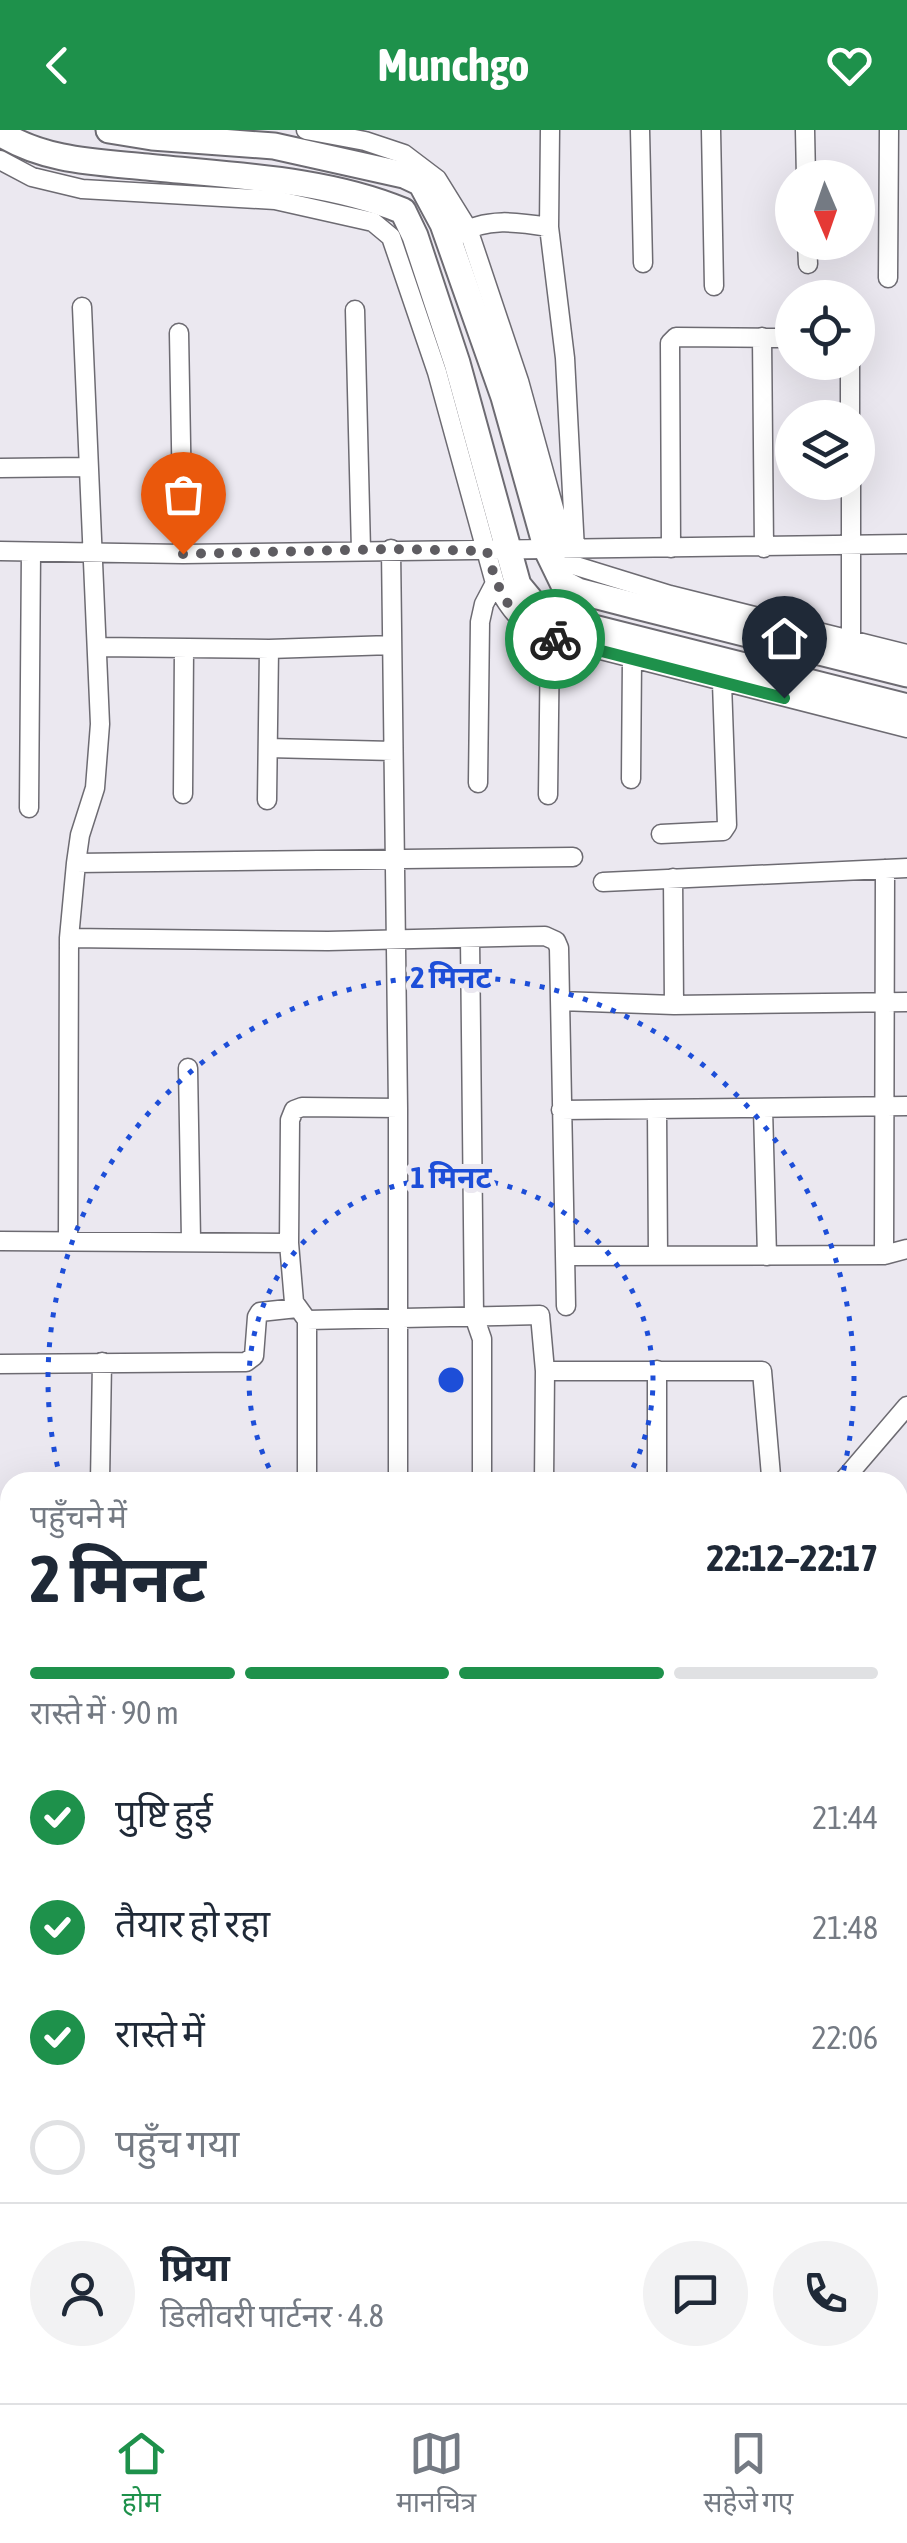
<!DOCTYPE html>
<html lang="hi">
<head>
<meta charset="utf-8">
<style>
	body { margin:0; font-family:"Asap Condensed","Noto Sans Devanagari",sans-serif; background:#f2f2f3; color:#1f2937; height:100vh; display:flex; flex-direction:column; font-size:38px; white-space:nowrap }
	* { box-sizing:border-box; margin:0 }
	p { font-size:32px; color:#747a83 }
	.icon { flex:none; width:55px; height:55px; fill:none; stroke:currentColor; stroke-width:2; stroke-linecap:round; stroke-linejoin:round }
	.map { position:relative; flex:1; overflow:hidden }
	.drawer { position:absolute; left:0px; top:1342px; width:908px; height:932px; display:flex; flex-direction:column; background:#fff; border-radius:30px 30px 0 0; box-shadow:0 10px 40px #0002 }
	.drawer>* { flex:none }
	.needle { width:65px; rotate:178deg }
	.tools { position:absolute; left:775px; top:30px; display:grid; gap:20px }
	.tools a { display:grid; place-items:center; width:100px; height:100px; border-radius:50%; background:#fff; box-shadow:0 10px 40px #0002; font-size:50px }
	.pin { position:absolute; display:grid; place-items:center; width:85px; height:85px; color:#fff; margin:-102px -42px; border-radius:50% 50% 50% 0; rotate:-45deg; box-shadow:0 0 10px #0007 }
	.pin .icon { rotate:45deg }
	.courier { position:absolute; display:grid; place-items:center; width:100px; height:100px; margin:-50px; border:8px solid #1e914b; border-radius:50%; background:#fff; color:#222; box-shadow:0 2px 12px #0007 }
	.overview em { font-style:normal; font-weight:700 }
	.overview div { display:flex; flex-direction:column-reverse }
	.overview { display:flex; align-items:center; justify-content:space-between; height:170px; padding:0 30px }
	h1 { font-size:65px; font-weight:700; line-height:75px }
	.bar { display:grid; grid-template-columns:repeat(4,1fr); gap:15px 10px; align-content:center; height:120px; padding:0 30px }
	.bar i { height:12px; border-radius:8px; background:#e0e1e3 }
	.bar .active { background:#1e914b }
	.bar p { grid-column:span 4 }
	.line { display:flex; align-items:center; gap:25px; padding:0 30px; border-top:2px solid #e0e1e3 }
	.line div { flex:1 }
	.round { display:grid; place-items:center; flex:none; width:105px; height:105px; border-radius:52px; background:#f2f2f3 }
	ol { padding:0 30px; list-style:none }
	li { display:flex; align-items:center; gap:30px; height:110px }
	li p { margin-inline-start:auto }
	li .icon { padding:10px; border-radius:50%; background:#1e914b; color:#fff; stroke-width:4 }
	li:last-child { color:#747a83 }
	li i { width:55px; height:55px; border:5px solid #e0e1e3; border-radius:50% }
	header { display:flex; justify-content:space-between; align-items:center; height:130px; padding:0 30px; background:#1e914b; color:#fff; font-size:45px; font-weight:700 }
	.tab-bar { display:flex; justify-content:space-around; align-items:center; height:140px; border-top:2px solid #e0e1e3; background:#fff; font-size:28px; color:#747a83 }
	.tab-bar a { display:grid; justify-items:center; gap:5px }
	.tab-bar .active { color:#1e914b }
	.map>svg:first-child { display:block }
</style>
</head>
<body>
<header><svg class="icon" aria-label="back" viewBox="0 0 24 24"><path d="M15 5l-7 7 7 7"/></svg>Munchgo<svg class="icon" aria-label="heart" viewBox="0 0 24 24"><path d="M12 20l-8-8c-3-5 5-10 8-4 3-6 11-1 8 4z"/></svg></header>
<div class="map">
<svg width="907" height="2273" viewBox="0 0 907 2273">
	<rect width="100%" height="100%" fill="#ebe8f0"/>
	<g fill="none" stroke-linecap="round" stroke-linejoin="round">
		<g stroke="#6d6b72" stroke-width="21">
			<path id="street" d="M306,0L365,11L404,24L437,49L468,99L519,251L568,429L573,435L670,465L907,524
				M550,0L549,97L565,228L575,420
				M640,0L643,133
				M711,0L714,156
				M805,0L806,48
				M0,30L32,47L82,59L275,70L373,92L391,107L437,242L495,453C512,483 519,492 550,507L907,598
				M458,105C485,87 518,92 549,97
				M807,112L808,134
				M888,148L889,0
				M355,180L361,420
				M179,203L183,424
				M762,207L764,418
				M850,232V288
				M0,338L87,337
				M851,352V510
				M671,418L670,213L676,207L792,208
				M391,419L398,978V1352
				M0,421L183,424L907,414
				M98,517L269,519L392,515
				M268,618L393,621
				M631,649L632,529
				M478,653L480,492L484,474L495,453
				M183,664L184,518
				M548,665L550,507
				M267,670L269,519
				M29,678L31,422
				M661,704L723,701L727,695L722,553
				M76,733L80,705L95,658L100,594L82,177
				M673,748L674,875
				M603,752L907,738
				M69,808L328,811L545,806L556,811L559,818L566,1176
				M470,808L474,1186L482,1209V1352
				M560,871L674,875L907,872
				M188,938L191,1110
				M763,979L767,1126
				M561,980L907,976
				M657,981L658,1126
				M68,1110L69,808L76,733L573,727
				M0,1111L289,1113L290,990L294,980L302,977L398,978
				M289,1113L294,1172L307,1190V1352
				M884,1125L885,739
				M566,1126L884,1125L907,1119
				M307,1190L540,1185L545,1241L544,1352
				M0,1234L246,1232L254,1226L257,1187L260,1182L297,1178
				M657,1240V1352
				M545,1241H762L771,1346
				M100,1352L102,1232
				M842,1352L907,1276
				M0,1399H10
				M898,1532L907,1529
				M0,1686H10
				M0,1741L10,1742
				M898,1788L907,1824
				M0,1907H10
				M898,1984L907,1974
				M0,2002H10
				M0,2108H10
				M0,2174L10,2168
				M898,2222L907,2232
				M721,2265L728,2273
				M37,2273L45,2265
				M201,2273L209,2265
				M679,2273L686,2265"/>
		</g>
		<g stroke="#6d6b72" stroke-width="29">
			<path id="secondary" d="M109,0L152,7L274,16L404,45L421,53L443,94L504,267L547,420L563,453L578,461L636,476L907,544
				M0,3C44,31 96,32 147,37C231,46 324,48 403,81L415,106L457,233L518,455L537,478L582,495L907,577"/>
		</g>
		<use href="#street" stroke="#fff" stroke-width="18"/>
		<use href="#secondary" stroke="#fff" stroke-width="25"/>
	</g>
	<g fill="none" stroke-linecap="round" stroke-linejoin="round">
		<path stroke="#5e5c61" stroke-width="10" stroke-dasharray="0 18" d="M183,424L391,419L487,421C498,463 512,494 555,509"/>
		<path stroke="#1e914b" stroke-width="12" d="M555,509L784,568"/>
	</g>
	<g fill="none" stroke="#1d4ed8" stroke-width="5" stroke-dasharray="5 10">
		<path d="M276 1351A202 202 0 1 1 626 1351"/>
		<path d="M61 1351A403 403 0 1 1 841 1351"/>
	</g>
	<circle cx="451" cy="1250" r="15" fill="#1d4ed8" stroke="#ebe8f0" stroke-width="5"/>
	<g font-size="30" text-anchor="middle" font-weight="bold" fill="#1d4ed8" stroke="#ebe8f0" stroke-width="10" stroke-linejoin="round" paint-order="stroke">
		<text x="451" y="858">2 मिनट</text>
		<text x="451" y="1058">1 मिनट</text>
	</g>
</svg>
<div class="tools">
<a><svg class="needle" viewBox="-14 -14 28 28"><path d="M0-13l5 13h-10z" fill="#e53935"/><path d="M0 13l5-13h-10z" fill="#747a83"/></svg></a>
<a><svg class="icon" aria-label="locate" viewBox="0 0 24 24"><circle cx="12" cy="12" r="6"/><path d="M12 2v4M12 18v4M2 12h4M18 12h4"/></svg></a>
<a><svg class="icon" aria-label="layers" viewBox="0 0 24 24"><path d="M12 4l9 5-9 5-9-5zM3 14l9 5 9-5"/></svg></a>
</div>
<div class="pin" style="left:183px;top:424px;background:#ea580c"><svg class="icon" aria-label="bag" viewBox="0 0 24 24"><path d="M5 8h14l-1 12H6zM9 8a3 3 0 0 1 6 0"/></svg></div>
<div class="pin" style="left:784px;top:568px;background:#1f2937"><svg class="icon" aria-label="home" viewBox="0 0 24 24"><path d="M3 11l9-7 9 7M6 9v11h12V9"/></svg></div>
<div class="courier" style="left:555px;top:509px"><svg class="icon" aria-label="bike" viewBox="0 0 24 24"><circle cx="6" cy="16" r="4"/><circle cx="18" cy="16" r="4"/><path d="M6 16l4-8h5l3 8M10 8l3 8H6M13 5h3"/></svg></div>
<section class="drawer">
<div class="overview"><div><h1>2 मिनट</h1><p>पहुँचने में</p></div><em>22:12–22:17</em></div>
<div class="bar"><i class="active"></i><i class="active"></i><i class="active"></i><i></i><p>रास्ते में · 90 m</p></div>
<ol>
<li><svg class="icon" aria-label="check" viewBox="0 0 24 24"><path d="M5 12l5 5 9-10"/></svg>पुष्टि हुई<p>21:44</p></li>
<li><svg class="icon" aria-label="check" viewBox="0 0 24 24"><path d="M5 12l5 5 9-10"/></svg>तैयार हो रहा<p>21:48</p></li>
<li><svg class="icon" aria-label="check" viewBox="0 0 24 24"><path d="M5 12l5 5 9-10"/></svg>रास्ते में<p>22:06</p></li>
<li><i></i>पहुँच गया</li>
</ol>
<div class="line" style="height:180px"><a class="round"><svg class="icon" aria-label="person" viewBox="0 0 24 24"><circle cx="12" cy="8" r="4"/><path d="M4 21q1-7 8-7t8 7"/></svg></a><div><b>प्रिया</b><p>डिलीवरी पार्टनर · 4.8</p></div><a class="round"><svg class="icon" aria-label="chat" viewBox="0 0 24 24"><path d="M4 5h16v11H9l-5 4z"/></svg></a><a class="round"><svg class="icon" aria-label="phone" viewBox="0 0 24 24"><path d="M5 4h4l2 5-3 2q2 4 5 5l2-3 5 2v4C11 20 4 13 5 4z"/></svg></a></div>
</section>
</div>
<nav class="tab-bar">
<a class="active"><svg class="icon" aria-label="home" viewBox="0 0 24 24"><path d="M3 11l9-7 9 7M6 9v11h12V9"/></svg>होम</a>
<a><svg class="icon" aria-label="map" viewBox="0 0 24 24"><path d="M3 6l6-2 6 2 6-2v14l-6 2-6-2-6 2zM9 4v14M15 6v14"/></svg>मानचित्र</a>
<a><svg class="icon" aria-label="saved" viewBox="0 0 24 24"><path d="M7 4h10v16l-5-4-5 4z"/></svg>सहेजे गए</a>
</nav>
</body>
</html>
